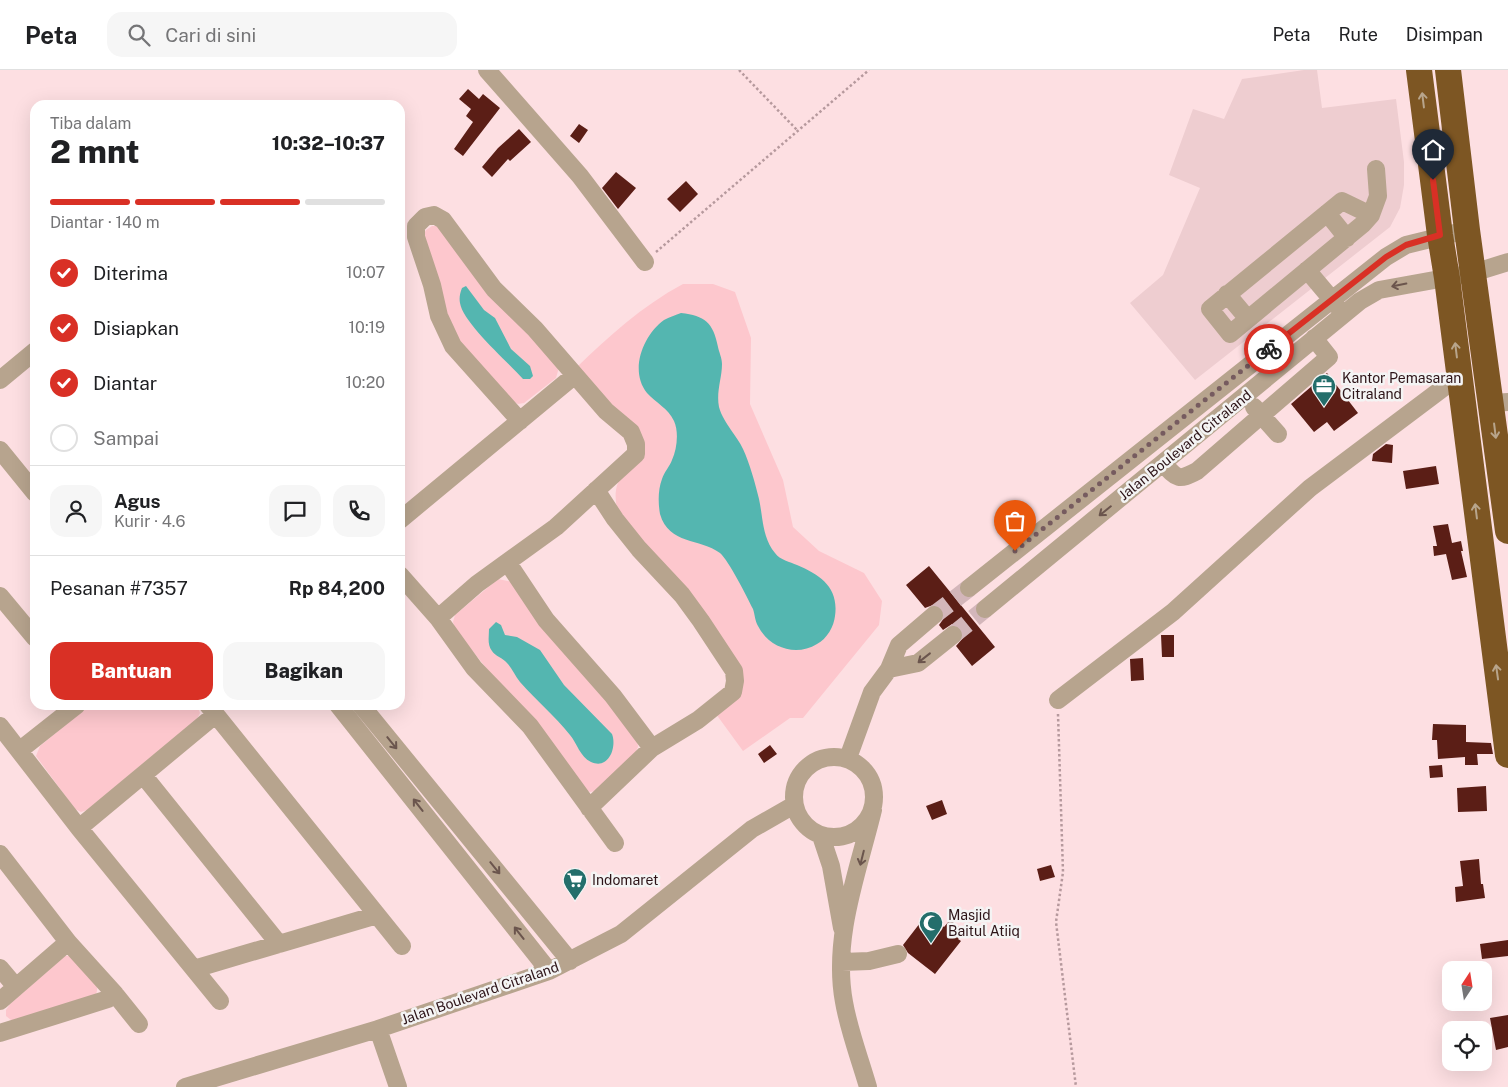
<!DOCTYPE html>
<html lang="id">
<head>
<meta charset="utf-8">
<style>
	body { margin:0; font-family:"Public Sans",sans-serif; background:#f6f6f6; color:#202124; height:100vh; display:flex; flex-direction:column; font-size:19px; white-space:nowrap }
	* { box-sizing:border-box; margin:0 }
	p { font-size:16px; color:#757577 }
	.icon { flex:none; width:28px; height:28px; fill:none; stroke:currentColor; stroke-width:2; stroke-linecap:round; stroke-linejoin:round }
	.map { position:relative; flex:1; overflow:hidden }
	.sheet { position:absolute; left:30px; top:30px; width:375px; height:610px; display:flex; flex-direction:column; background:#fff; border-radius:15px; box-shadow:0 5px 20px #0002 }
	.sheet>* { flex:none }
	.needle { width:32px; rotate:12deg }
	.tools { position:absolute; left:1442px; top:891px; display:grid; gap:10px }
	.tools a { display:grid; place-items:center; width:50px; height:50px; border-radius:10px; background:#fff; box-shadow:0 5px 20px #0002; font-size:25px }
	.pin { position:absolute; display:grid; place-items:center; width:42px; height:42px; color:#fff; margin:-51px -21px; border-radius:50% 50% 50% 0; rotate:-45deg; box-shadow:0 0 5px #0007 }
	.pin .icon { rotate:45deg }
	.courier { position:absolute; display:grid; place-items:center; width:50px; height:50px; margin:-25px; border:4px solid #d93025; border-radius:50%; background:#fff; color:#222; box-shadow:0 1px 6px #0007 }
	.summary em { font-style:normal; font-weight:800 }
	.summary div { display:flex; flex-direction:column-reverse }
	.summary { display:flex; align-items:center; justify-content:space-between; height:85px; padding:0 20px }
	h1 { font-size:32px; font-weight:800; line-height:38px }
	.bar { display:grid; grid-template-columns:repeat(4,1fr); gap:8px 5px; align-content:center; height:60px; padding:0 20px }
	.bar i { height:6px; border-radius:4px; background:#e0e0e0 }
	.bar .on { background:#d93025 }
	.bar p { grid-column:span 4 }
	.line { display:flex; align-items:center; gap:12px; padding:0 20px; border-top:1px solid #e0e0e0 }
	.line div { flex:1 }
	.round { display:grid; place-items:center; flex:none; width:52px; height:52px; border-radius:15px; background:#f6f6f6 }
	ol { padding:0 20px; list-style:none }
	li { display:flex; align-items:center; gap:15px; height:55px }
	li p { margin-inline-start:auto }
	li .icon { padding:5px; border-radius:50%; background:#d93025; color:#fff; stroke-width:4 }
	li:last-child { color:#757577 }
	li i { width:28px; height:28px; border:2px solid #e0e0e0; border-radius:50% }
	.button { display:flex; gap:10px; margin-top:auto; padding:10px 20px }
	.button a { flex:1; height:58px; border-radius:15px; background:#d93025; color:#fff; font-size:20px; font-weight:800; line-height:58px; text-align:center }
	.button a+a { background:#f6f6f6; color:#202124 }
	header { display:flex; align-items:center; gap:30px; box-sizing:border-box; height:70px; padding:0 25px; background:#fff; border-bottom:1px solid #e0e0e0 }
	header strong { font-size:24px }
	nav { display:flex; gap:28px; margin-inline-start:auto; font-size:18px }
	.search { width:350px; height:45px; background:#f6f6f6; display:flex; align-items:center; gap:12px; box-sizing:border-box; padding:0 18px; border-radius:15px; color:#757577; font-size:19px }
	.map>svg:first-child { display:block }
</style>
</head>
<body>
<header>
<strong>Peta</strong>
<div class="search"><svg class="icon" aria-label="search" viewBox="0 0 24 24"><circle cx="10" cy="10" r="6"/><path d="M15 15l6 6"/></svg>Cari di sini</div>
<nav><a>Peta</a><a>Rute</a><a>Disimpan</a></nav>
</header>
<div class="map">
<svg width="1508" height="1017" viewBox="0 0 1508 1017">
	<rect width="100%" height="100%" fill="#fddfe2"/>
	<path fill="#eecdd0" d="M1304,0H1317L1322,38L1396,29L1404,92V115L1400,138L1390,157L1195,310L1130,233L1163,205L1200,118L1169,105L1193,39L1224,49L1242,9Z"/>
	<path fill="#fdc7cd" d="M432,156H437L557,293L558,301L556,308L524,333L518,334L511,330L453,266L423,166L426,160Z
		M683,214H713L735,222L751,268L750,334L783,410L793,457L819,481L864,503L882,531L879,555L803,648H790L743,681L716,644L739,621L617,440C616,432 614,422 618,413C626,395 655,395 641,366L576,298C609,266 642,236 683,214Z
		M498,509L513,512L637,667L638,677L635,684L596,721L590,722L583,719L455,559L453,552L455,545Z
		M90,635H197L200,643L197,649L87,740L81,742L75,739L36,686L40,676Z
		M65,886H73C83,897 104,911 95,926L17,951L11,950L6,946V940L10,934Z"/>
	<path fill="#54b6b0" d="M466,216L484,240L495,248L511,279L530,296L533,306L530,309H523C508,292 463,253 460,233C459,228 460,223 462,218Z
		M681,243C705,246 713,252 718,277C719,282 722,288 722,294C722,308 716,322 719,337C721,345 727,354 731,360C735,366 740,372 743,379C750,394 755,413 759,429C763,447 762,467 775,483C780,490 790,492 797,495C821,505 839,518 835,546C834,556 827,569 817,574C796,587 769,578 758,556C755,551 755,545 753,539C747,527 729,491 720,483C700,468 669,475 660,444C658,433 658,419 662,409C664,402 670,396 672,390C677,379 679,362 674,351C668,338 656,333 647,323C629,301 643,265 664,250C669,247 676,245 681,243Z
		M496,552L501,555L505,565L517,567L540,580L564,615L612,664C617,677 609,700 591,692C580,687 577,673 570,665C555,646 536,630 520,612C515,606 512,598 507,593C503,588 495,586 492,581C487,575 489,566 489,559Z"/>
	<path fill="#5b1e16" d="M468,19L479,29L483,24L500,38L463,86L454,79L473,52L466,46L471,39L459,29Z
		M579,54L588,60L579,73L570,66Z
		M519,59L531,72L510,91L508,89L492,107L482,97L498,78Z
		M616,102L636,118L618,139L602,118Z
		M686,111L698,124L680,142L667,129Z
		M1327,303L1358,343L1334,361L1327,352L1314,362L1291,334Z
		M1386,374L1393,375L1392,393L1372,391L1373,384Z
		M1436,396L1439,414L1406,419L1403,401Z
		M1448,454L1452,473L1461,471L1463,481H1461L1467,507L1452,510L1446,484L1434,486L1433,476H1437L1433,456Z
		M929,496L995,577L972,596L956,576L963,568L961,558L952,554L943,560L939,555L944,548L942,538L933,535L925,538L906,515Z
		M1161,565H1174V587H1162Z
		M1143,588L1144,610L1131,611L1130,589Z
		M1433,654L1466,655V672L1491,673L1493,684H1477L1478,695H1465V687L1438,689L1437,670H1432Z
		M770,675L777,684L764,693L758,684Z
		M1442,695L1443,707L1430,708L1429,696Z
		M1486,716L1487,741L1458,742L1457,718Z
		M942,730L947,744L932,750L926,736Z
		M1479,789L1481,814H1483L1485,828L1456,832L1455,817L1463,816L1460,791Z
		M1051,795L1055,807L1040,811L1037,799Z
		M927,844L944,857L950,850L965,861L958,869L961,871L935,904L908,883L903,875Z
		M1508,870V886L1482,889L1480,874Z
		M1508,945V977L1496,980L1490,948Z"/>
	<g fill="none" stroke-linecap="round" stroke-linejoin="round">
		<path stroke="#d3b6ba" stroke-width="18" stroke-dasharray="18 9" stroke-linecap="butt" d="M934,545L969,518
			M953,565L985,539"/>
		<path stroke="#b6999d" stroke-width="2.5" stroke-dasharray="2.5 2.5" stroke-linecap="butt" d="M739,0L798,61
			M656,182L869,0
			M1058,644L1063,802L1056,852L1076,1017"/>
		<path stroke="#b7a48e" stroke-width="18" d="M487,0L580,106L645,192
			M1342,131L1371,145L1363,154L1230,264L1210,239Z
			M1327,143L1347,168
			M1371,145L1378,126L1376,99
			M1307,200L1339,238
			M1227,224L1248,249
			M0,310L35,281
			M1492,333L1508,332
			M1254,337L1278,364
			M0,380L35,423
			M1163,393C1177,409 1178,411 1197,401L1329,287L1314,268
			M400,450L575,305
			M508,493L546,550L613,626L652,678
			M400,505L438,548L474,598L530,656L615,773
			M969,518L1386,187L1406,175L1467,160
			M0,526L35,568
			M985,539L1360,231L1379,220L1473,203L1508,192
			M438,548L477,514L556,457L636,384V374L631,362L606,341L535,259L494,219L443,150L434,145L425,147L416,156V167L432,215L439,246L453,276L520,351
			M889,599L918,593L953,565
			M1058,630L1173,542L1310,418L1459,306
			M208,635L402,876
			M338,635L549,901
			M361,635L570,891
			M0,656L79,758L220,931
			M20,680L77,635
			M794 727a40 40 0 1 1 80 0a40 40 0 1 1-80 0Z
			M848,688L872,622L889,599L899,575L934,545
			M143,705L279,874
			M589,738L652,678L698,650L733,622L735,611L734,601L701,551L682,525L639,479L615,449L596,420
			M79,758L215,645
			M821,766L831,796L842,858
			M0,784L68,872L115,924L139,954
			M842,892L869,891L898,884
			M0,898L16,917
			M194,899L377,845
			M0,931L68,872
			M378,959L398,1017
			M0,963L108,929L115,924
			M185,1017L378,959L549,901L621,864L752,759L794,735
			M868,1017C860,989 849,961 844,932C832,868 858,802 873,740"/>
		<path stroke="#7d5623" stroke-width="26" d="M1419,0L1440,165L1447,208L1508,685
			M1448,0L1467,160L1508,461"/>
	</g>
	<defs><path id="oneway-shaft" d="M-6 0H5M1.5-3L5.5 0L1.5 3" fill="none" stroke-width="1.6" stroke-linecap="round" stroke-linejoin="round" transform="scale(1.25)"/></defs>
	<g stroke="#b8a58c">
		<use href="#oneway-shaft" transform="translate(1423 30) rotate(-97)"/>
		<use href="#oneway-shaft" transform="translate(1456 280) rotate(-97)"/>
		<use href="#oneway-shaft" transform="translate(1495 361) rotate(83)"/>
		<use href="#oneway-shaft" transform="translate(1476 441) rotate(-97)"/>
		<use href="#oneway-shaft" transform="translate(1497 602) rotate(-98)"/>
	</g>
	<g stroke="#6b554d">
		<use href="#oneway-shaft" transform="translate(1399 215) rotate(169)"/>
		<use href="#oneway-shaft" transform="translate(1105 441) rotate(141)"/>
		<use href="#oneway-shaft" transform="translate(924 588) rotate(142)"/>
		<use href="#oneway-shaft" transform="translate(392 673) rotate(51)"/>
		<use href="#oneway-shaft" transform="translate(418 735) rotate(-128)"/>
		<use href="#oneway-shaft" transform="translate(862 788) rotate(104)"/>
		<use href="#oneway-shaft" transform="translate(495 798) rotate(51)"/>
		<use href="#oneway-shaft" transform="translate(519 863) rotate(-128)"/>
	</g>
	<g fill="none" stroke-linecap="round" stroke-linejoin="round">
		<path stroke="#765b5f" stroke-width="5" stroke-dasharray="0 9" d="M1015,481L1269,279"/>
		<path stroke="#d93025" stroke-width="6" d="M1269,279L1386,187L1406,175L1440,165L1433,110"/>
	</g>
	<defs>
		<g id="office-pin" transform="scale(1.25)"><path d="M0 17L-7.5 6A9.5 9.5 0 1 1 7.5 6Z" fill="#246e6b" stroke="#f4f4f4"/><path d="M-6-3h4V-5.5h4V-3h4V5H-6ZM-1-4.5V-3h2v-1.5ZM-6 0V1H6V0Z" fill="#fff"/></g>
		<g id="supermarket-pin" transform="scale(1.25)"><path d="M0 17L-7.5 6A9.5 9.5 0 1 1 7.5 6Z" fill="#246e6b" stroke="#f4f4f4"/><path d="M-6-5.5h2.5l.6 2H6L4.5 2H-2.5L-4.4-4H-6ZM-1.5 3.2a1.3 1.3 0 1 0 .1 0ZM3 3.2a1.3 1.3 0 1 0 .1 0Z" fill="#fff"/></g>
		<g id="mosque-pin" transform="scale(1.25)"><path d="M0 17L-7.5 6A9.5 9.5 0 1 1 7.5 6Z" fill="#246e6b" stroke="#f4f4f4"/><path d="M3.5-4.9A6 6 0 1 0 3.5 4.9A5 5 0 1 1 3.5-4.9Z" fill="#fff"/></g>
	</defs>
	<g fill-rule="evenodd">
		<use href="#office-pin" x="1324" y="316"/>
		<use href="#supermarket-pin" x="575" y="810"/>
		<use href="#mosque-pin" x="931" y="853"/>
	</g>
	<g text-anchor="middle" stroke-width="5" stroke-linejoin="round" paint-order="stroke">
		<g font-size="14" fill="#2d1418" stroke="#f4f4f4" text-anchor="start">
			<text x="1342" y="313">Kantor Pemasaran<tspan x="1342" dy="16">Citraland</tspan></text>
			<text x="592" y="815">Indomaret</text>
			<text x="948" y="850">Masjid<tspan x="948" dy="16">Baitul Atiiq</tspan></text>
		</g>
		<g font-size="14" fill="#2d1418" stroke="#f4f4f4">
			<text transform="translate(1185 375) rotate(-39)" y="5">Jalan Boulevard Citraland</text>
			<text transform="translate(480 923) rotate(-19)" y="5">Jalan Boulevard Citraland</text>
		</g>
	</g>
</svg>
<div class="tools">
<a><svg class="needle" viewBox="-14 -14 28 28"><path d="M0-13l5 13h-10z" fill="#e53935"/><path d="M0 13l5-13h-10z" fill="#757577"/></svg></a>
<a><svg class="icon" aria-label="locate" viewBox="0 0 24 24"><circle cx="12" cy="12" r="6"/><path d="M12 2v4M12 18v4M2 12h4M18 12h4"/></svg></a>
</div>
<div class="pin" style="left:1015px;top:481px;background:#ea580c"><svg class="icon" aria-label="bag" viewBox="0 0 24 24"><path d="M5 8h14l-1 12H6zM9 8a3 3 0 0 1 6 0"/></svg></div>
<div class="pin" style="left:1433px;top:110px;background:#1f2937"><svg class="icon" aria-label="home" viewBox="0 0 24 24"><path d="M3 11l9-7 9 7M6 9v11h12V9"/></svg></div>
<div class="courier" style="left:1269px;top:279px"><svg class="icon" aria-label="bike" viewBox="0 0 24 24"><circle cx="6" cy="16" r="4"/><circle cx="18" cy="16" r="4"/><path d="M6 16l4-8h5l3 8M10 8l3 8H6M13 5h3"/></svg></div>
<section class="sheet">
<div class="summary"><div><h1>2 mnt</h1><p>Tiba dalam</p></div><em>10:32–10:37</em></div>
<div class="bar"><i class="on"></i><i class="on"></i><i class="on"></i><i></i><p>Diantar · 140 m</p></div>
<ol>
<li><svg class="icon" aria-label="check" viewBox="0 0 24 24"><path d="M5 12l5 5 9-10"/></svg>Diterima<p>10:07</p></li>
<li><svg class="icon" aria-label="check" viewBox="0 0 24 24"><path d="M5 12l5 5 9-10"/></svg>Disiapkan<p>10:19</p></li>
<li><svg class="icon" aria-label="check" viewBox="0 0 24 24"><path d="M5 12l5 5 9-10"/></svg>Diantar<p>10:20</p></li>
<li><i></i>Sampai</li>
</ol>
<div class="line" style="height:90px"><a class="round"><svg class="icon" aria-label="person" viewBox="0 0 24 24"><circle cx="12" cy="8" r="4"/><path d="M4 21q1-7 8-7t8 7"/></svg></a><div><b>Agus</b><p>Kurir · 4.6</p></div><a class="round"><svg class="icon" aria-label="chat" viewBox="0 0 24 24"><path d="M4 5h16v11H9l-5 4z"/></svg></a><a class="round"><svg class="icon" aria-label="phone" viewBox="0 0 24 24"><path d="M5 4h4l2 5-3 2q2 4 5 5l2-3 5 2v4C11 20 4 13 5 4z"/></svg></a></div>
<div class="line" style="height:65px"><div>Pesanan #7357</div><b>Rp 84,200</b></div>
<div class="button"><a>Bantuan</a><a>Bagikan</a></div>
</section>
</div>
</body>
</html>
